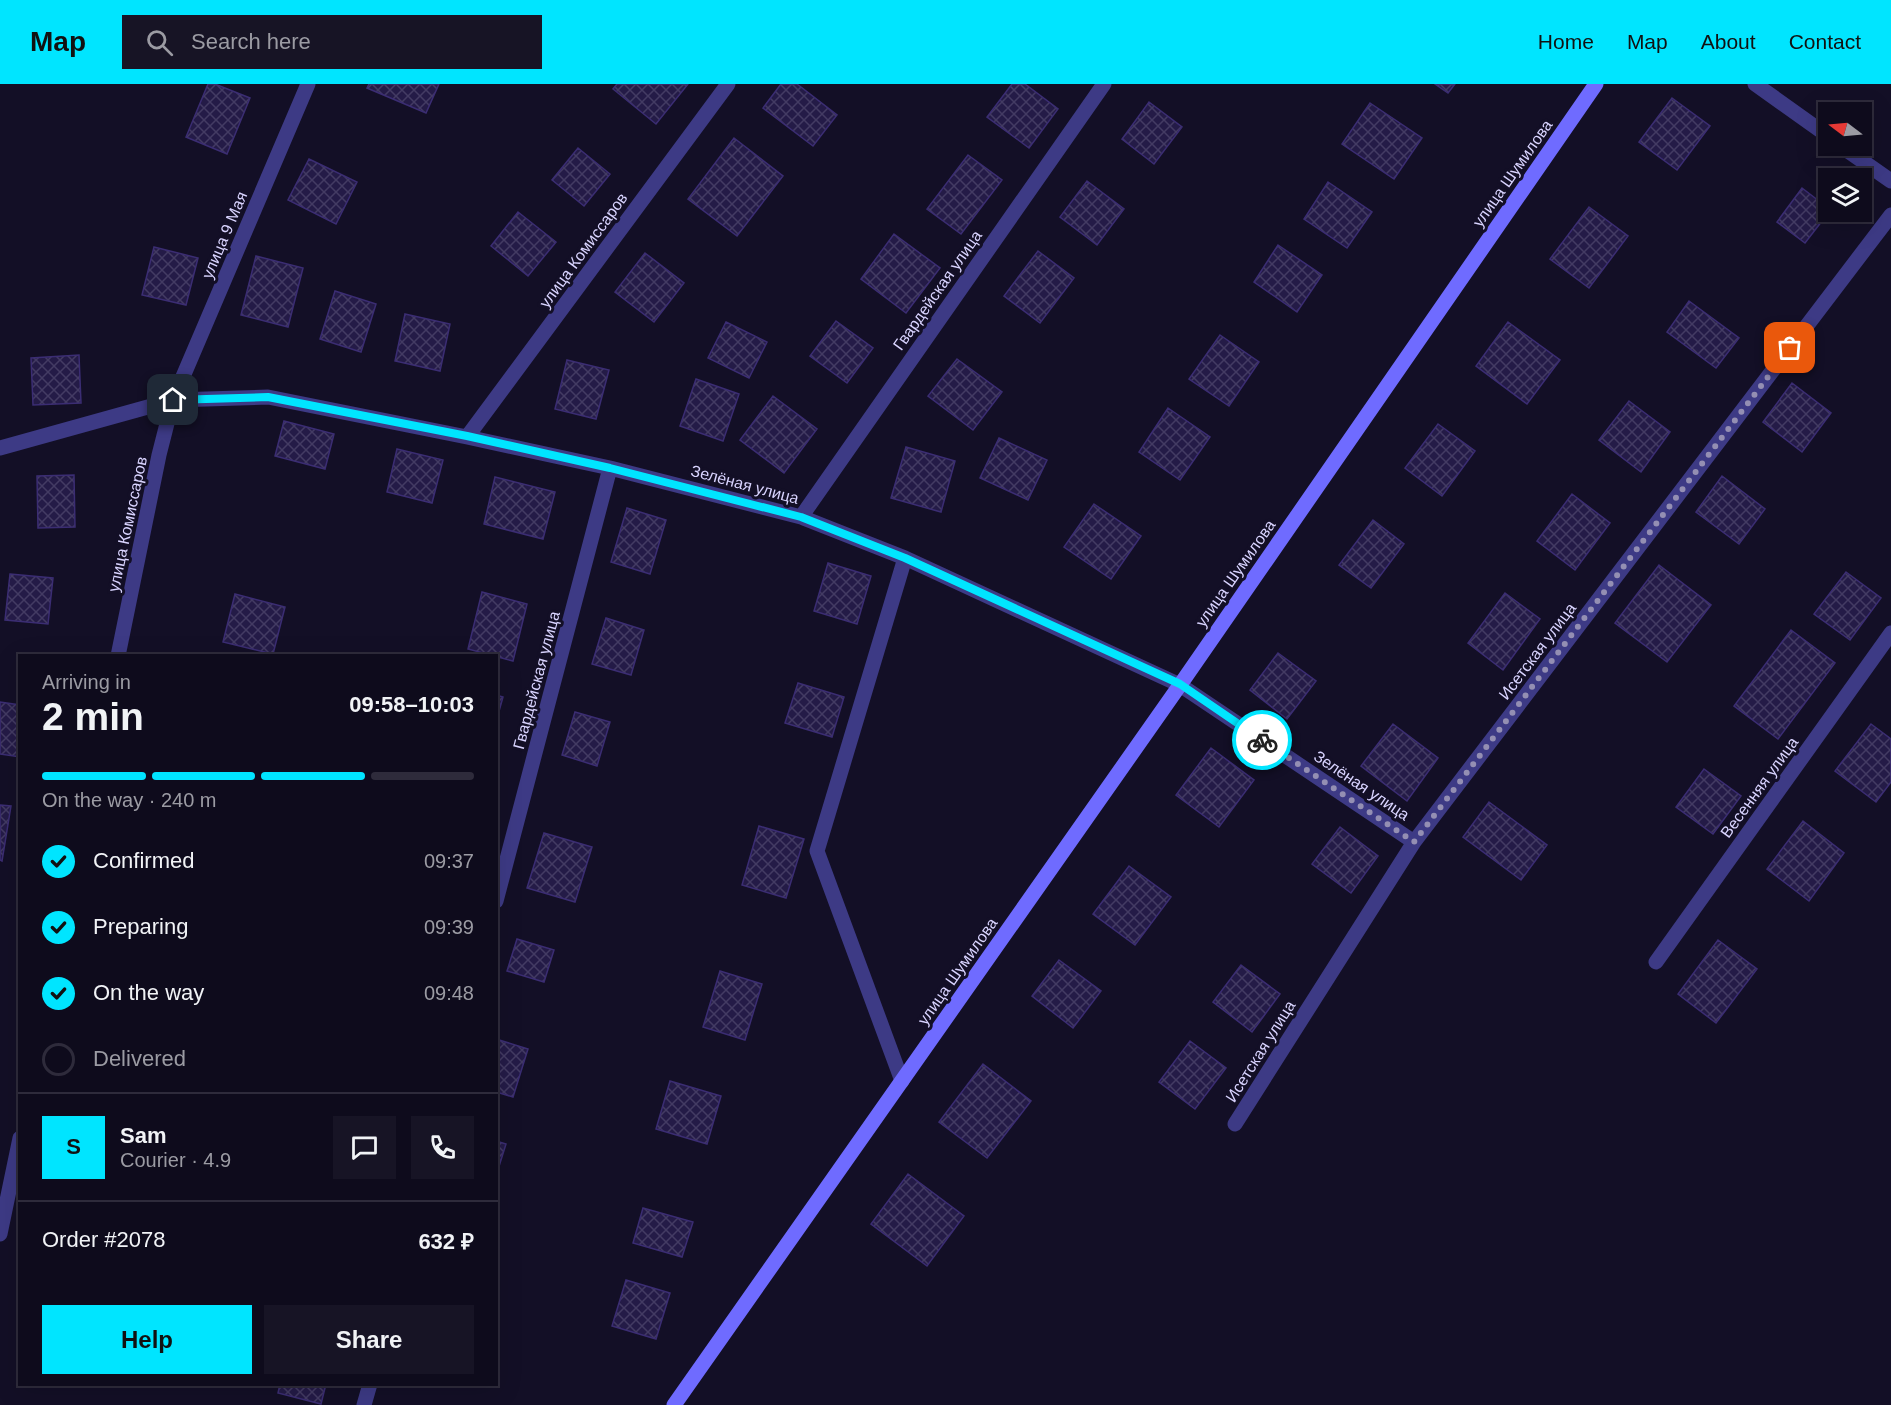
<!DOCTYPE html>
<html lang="en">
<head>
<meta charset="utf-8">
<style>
	body { margin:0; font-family:Arial,sans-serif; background:#171425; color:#f1f3f6; height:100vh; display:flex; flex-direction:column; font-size:22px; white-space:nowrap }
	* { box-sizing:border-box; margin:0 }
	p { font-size:20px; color:#9b9ba3 }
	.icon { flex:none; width:33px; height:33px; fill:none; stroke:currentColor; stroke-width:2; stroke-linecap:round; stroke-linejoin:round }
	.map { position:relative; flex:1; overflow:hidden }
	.panel { position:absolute; left:18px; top:570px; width:480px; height:732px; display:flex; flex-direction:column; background:#0e0b1c; border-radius:0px; box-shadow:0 6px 24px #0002,0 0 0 2px #2e2b3b }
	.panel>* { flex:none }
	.needle { width:39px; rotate:286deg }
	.tools { position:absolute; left:1818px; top:18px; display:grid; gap:12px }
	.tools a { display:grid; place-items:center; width:54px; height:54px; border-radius:0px; background:#0e0b1c; box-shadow:0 6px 24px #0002,0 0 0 2px #2e2b3b; font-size:30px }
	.pin { position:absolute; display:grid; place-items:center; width:51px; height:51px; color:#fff; margin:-26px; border-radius:12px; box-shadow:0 3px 9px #0006 }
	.courier { position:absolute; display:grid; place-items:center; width:60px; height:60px; margin:-30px; border:4px solid #00e5ff; border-radius:50%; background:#fff; color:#222; box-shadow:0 2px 8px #0007 }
	.overview em { font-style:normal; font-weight:600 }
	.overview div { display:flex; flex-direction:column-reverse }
	.overview { display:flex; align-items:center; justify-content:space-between; height:102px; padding:0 24px }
	h1 { font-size:39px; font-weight:600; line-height:45px }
	.bar { display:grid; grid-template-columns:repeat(4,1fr); gap:9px 6px; align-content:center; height:72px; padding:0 24px }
	.bar i { height:8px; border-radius:4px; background:#2e2b3b }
	.bar .active { background:#00e5ff }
	.bar p { grid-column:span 4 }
	.line { display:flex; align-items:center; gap:15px; padding:0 24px; border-top:2px solid #2e2b3b }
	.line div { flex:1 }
	.round { display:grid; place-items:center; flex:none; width:63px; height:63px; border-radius:0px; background:#171425 }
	ol { padding:0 24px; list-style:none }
	li { display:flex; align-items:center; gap:18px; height:66px }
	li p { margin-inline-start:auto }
	li .icon { padding:6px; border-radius:50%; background:#00e5ff; color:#111; stroke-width:4 }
	li:last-child { color:#9b9ba3 }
	li i { width:33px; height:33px; border:3px solid #2e2b3b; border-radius:50% }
	.primary-button { display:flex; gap:12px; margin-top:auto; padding:12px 24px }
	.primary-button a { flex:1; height:69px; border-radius:0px; background:#00e5ff; color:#111; font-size:24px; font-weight:600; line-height:69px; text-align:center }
	.primary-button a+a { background:#171425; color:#f1f3f6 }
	header { display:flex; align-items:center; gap:36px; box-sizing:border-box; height:84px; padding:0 30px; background:#00e5ff; color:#111 }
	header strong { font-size:28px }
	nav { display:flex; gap:33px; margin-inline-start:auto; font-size:21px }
	.search { width:420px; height:54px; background:#171425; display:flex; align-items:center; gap:15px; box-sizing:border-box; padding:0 21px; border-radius:0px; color:#9b9ba3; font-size:22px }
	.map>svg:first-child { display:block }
</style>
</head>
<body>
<header>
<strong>Map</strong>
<div class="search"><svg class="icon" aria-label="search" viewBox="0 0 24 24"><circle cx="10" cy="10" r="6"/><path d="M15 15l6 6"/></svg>Search here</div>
<nav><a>Home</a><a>Map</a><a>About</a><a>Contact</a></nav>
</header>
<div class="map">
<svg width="1891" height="1321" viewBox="0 0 1891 1321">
	<defs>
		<pattern id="building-cross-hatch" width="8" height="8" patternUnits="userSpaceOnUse" patternTransform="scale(1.5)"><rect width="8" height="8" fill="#241b47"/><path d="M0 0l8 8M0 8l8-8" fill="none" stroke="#433b63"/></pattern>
	</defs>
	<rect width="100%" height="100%" fill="#130f26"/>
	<path fill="url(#building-cross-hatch)" stroke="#3b2d73" stroke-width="1.5" d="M208,0H215L250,14L227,70L186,53Z
		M369,0H439L426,29L367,4Z
		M617,0H688L656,40L613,5Z
		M781,0H797L837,31L813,62L763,24Z
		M1012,0H1025L1058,25L1029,64L987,33Z
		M1435,0H1455L1448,9Z
		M1672,14L1710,42L1677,86L1639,58Z
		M1149,18L1182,43L1154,80L1122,55Z
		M1370,19L1422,54L1394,95L1342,60Z
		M734,54L783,92L737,152L688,115Z
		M578,64L610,90L584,122L552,96Z
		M968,71L1002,96L961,150L927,125Z
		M309,75L357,98L336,140L288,116Z
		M1087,97L1124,125L1097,161L1060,133Z
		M1328,98L1372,128L1347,164L1304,135Z
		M1802,104L1828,124L1829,128L1805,159L1777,138Z
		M1589,123L1628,152L1589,204L1550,175Z
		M518,128L556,158L528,192L491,162Z
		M894,150L940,184L906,229L861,195Z
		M1278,161L1322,191L1297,228L1254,198Z
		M154,163L198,174L186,221L142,211Z
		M1038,167L1074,194L1040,239L1004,212Z
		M645,169L684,199L654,238L615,208Z
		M256,172L303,184L288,243L241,231Z
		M335,207L376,220L361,268L320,255Z
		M1689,217L1739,254L1716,284L1667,248Z
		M405,230L450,240L440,287L395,277Z
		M836,237L873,264L847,299L810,272Z
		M726,238L767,258L749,294L708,274Z
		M1508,238L1560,276L1527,320L1476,282Z
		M1220,251L1259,278L1229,322L1189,295Z
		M79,271L81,319L33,321L31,274Z
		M957,275L1002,308L973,346L928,312Z
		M567,276L609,286L596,335L555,325Z
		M696,295L739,310L723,357L680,342Z
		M1792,299L1831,329L1802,368L1763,338Z
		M773,312L817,345L784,389L740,356Z
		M1629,317L1670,348L1641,388L1599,356Z
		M1168,324L1210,353L1180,396L1139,368Z
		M284,337L334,350L325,385L275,372Z
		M1438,340L1475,367L1442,412L1405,384Z
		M999,354L1047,376L1028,416L980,394Z
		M906,363L955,377L941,428L891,414Z
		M397,365L443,376L432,419L387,408Z
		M74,391L75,443L38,444L37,392Z
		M1722,392L1765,425L1739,460L1696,428Z
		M495,393L555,408L543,455L484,440Z
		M1572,410L1610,439L1575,486L1537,457Z
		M1094,420L1141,452L1111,495L1064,463Z
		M627,424L666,436L650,490L611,478Z
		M1373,436L1404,460L1371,504L1339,481Z
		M828,479L871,492L857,540L814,527Z
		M1659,481L1711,521L1667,578L1615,539Z
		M1846,488L1881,514L1850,556L1814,530Z
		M10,490L53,494L48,540L5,536Z
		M482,508L527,520L513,577L468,565Z
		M1505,509L1540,535L1503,586L1468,559Z
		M235,510L285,523L273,570L223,558Z
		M606,534L644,546L631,591L592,580Z
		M1791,546L1835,579L1778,655L1734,622Z
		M1278,569L1316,597L1287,635L1250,606Z
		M798,599L844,613L832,653L785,639Z
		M496,611L503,613L496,638Z
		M0,618L20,621V673L0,670Z
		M575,628L610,638L597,682L562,671Z
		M1393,640L1438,674L1407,717L1361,682Z
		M1871,640L1891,655V698L1876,718L1835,687Z
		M1211,664L1254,696L1219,743L1176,711Z
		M1704,685L1741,712L1713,750L1676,723Z
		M1489,718L1547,761L1521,796L1463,753Z
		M0,721L11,722L2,777L0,776Z
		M1803,737L1844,769L1809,817L1767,785Z
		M759,742L804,755L786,814L742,801Z
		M1340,743L1378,772L1351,809L1312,780Z
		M544,749L592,763L575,818L527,804Z
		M1129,782L1171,813L1135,861L1093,830Z
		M517,855L554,866L544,898L507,887Z
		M1718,856L1757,885L1716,939L1678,910Z
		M1059,876L1101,907L1073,944L1032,912Z
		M1241,881L1280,910L1252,948L1213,918Z
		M720,887L762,900L745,956L703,943Z
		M496,955L528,965L513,1013L496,1008Z
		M1190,957L1226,984L1195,1025L1159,998Z
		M983,980L1031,1017L987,1074L939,1038Z
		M670,997L721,1012L707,1060L656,1045Z
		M496,1057L506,1060L496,1092Z
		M908,1090L964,1132L927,1182L871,1140Z
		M643,1124L693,1138L682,1173L633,1159Z
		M626,1196L670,1209L656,1255L612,1242Z
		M280,1300H326L321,1320L278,1309Z"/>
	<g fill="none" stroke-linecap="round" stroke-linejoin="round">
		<path stroke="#3d3a85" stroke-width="15" d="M1755,0L1828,52
			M1841,62L1891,97
			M467,353L728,0
			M0,364L173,316L268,313L467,353L610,384L801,433L905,474L1180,601L1414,758
			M801,433L1104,0
			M118,572L159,371L173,316L308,0
			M496,817L610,384
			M1656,878L1891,549
			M902,997L817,767L905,474
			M1235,1040L1414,758L1891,131
			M0,1150L20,1054
			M364,1321L370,1300"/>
		<path stroke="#6f6bff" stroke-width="15" d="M674,1321L1180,601L1596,0"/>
	</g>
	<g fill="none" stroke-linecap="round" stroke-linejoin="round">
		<path stroke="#948fb3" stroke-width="6" stroke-dasharray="0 10.8" d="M1262,656L1414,758L1790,264"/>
		<path stroke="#00e5ff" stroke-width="8" d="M173,316L268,313L467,352L610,384L801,433L905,474L1180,600L1262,656"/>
	</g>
	<g text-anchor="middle" stroke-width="6" stroke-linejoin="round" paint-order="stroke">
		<g font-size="16" fill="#d9d4ff" stroke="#130f26">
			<text transform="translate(1512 89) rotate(-55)" y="6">улица Шумилова</text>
			<text transform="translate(224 151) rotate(-67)" y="6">улица 9 Мая</text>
			<text transform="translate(583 166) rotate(-54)" y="6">улица Комиссаров</text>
			<text transform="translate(937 206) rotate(-55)" y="6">Гвардейская улица</text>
			<text transform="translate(745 400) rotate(15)" y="6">Зелёная улица</text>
			<text transform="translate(127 440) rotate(-78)" y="6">улица Комиссаров</text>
			<text transform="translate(1235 489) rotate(-55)" y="6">улица Шумилова</text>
			<text transform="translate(1537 567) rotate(-53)" y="6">Исетская улица</text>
			<text transform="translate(536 596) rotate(-75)" y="6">Гвардейская улица</text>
			<text transform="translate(1362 701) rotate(34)" y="6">Зелёная улица</text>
			<text transform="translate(1759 703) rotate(-54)" y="6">Весенняя улица</text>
			<text transform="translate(957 887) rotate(-55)" y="6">улица Шумилова</text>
			<text transform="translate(1260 967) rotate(-58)" y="6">Исетская улица</text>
		</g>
	</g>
</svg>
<div class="tools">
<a><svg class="needle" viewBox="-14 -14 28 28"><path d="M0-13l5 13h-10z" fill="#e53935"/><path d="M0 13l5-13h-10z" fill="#9b9ba3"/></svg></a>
<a><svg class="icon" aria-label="layers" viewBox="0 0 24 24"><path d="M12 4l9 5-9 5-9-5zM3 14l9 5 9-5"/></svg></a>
</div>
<div class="pin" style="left:1790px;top:264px;background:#ea580c"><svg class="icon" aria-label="bag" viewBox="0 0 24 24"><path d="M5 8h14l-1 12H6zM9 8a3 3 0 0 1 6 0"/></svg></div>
<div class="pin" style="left:173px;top:316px;background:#1f2937"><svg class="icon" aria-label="home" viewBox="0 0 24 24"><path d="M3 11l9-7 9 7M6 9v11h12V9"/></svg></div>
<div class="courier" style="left:1262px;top:656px"><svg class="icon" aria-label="bike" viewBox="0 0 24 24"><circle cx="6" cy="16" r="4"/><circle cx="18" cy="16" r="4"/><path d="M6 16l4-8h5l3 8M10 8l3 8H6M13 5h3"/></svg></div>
<section class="panel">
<div class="overview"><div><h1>2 min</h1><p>Arriving in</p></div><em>09:58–10:03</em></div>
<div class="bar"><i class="active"></i><i class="active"></i><i class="active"></i><i></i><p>On the way · 240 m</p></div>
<ol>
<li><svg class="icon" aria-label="check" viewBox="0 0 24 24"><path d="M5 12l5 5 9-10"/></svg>Confirmed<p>09:37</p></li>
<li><svg class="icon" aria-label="check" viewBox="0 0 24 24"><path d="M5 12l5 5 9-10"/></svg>Preparing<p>09:39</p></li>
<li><svg class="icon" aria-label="check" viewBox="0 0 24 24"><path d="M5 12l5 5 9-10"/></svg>On the way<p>09:48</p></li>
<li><i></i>Delivered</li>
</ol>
<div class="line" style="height:108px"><b class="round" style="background:#00e5ff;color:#111">S</b><div><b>Sam</b><p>Courier · 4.9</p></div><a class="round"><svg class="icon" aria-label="chat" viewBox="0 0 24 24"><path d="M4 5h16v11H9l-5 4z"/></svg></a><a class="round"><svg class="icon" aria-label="phone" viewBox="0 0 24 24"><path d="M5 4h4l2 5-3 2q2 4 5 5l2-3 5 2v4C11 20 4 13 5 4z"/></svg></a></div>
<div class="line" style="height:78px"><div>Order #2078</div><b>632 ₽</b></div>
<div class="primary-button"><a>Help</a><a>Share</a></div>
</section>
</div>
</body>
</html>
